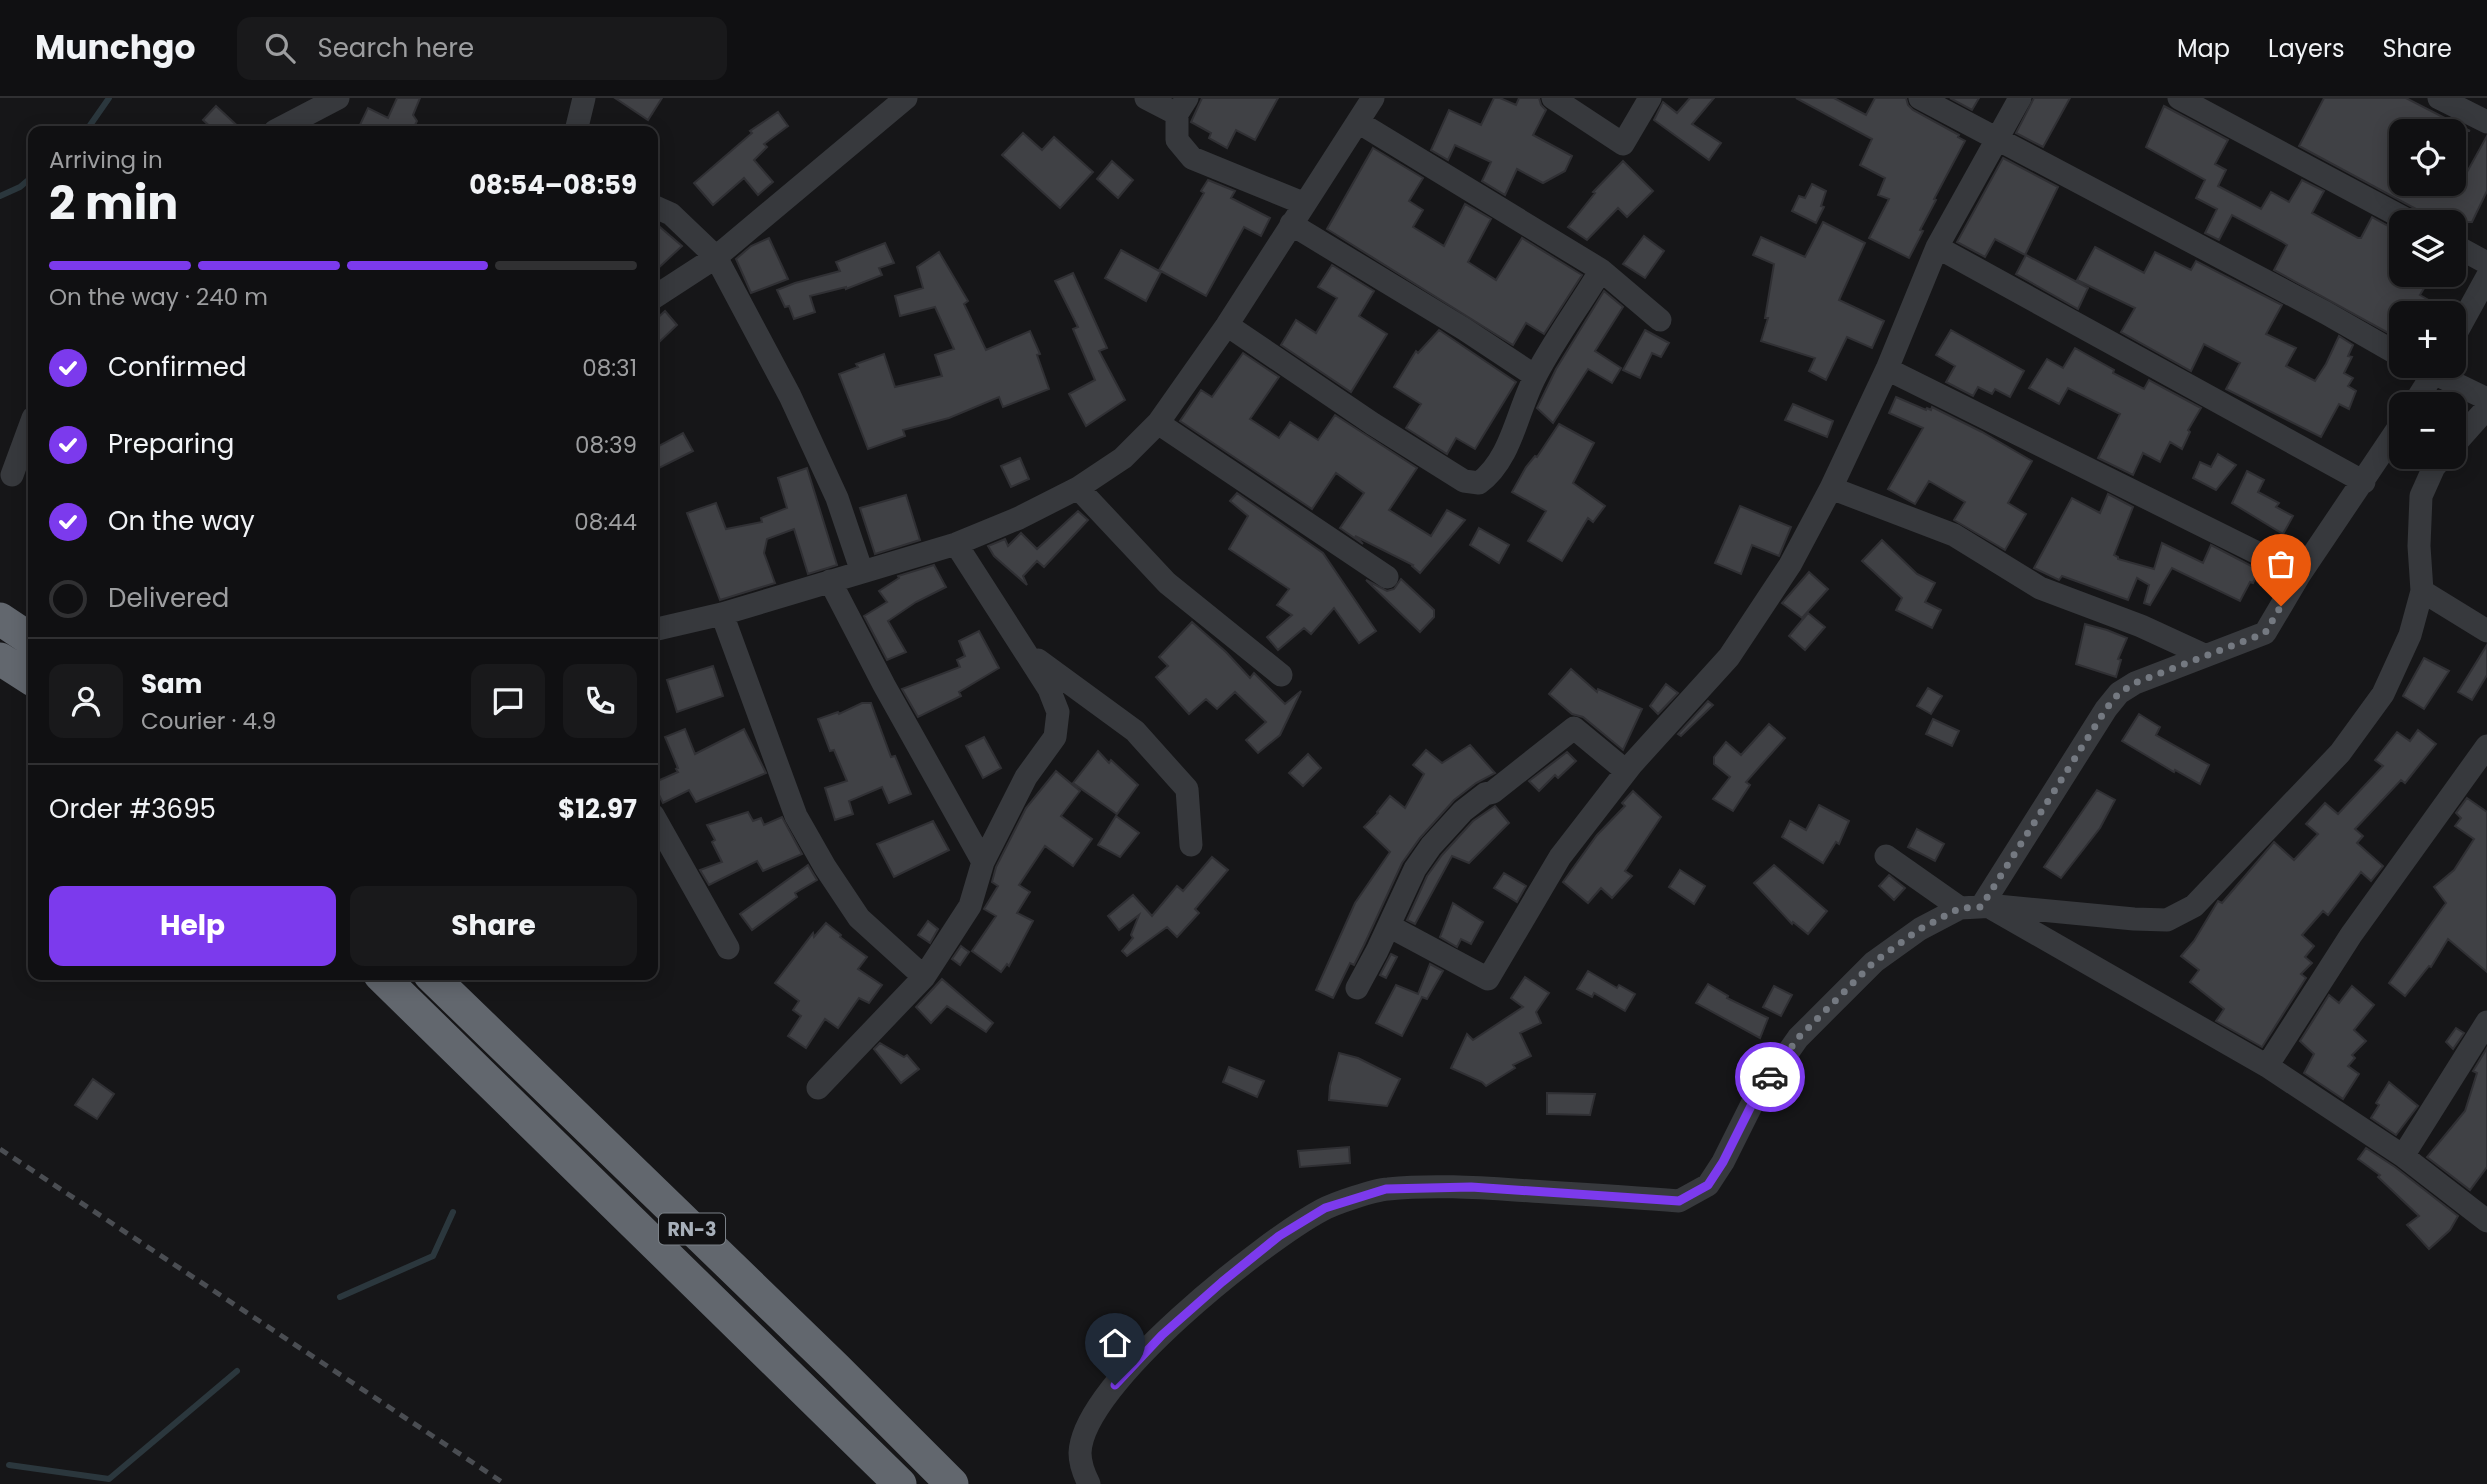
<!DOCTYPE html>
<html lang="en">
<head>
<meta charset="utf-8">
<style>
	body { margin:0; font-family:Poppins,sans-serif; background:#19191b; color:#f1f3f6; height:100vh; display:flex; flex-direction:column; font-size:26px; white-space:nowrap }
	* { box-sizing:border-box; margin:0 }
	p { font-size:23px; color:#9c9d9f }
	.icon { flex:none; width:38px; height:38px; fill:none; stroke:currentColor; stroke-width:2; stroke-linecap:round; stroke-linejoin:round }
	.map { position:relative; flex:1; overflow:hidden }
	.panel { position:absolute; left:28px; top:28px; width:630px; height:854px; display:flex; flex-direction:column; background:#101012; border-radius:14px; box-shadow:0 4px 18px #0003,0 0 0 2px #303032 }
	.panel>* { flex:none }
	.fabs { position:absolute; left:2389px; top:21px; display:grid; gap:14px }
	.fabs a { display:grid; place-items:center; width:77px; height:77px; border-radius:14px; background:#101012; box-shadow:0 4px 18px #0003,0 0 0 2px #303032; font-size:35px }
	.pin { position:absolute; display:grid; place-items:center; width:60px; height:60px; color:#fff; margin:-72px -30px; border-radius:50% 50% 50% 0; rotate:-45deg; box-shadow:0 0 7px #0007 }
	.pin .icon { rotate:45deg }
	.courier { position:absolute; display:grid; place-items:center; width:70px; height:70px; margin:-35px; border:5px solid #7c3aed; border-radius:50%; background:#fff; color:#222; box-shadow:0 2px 9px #0007 }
	.overview em { font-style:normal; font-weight:700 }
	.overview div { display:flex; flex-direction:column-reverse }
	.overview { display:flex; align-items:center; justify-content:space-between; height:119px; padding:0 21px }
	h1 { font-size:46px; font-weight:700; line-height:52px }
	.bar { display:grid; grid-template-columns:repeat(4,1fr); gap:10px 7px; align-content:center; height:84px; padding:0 21px }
	.bar i { height:9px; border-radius:5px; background:#303032 }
	.bar .selected { background:#7c3aed }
	.bar p { grid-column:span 4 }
	.line { display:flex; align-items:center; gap:18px; padding:0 21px; border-top:2px solid #303032 }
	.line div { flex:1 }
	.round { display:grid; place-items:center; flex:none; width:74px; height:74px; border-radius:14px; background:#19191b }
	ol { padding:0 21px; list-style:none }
	li { display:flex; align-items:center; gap:21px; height:77px }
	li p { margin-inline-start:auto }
	li .icon { padding:7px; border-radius:50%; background:#7c3aed; color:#fff; stroke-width:4 }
	li:last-child { color:#9c9d9f }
	li i { width:38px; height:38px; border:4px solid #303032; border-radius:50% }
	.primary-button { display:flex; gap:14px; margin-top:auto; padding:14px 21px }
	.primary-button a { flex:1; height:80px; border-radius:14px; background:#7c3aed; color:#fff; font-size:28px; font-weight:700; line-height:80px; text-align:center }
	.primary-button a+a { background:#19191b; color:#f1f3f6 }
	header { display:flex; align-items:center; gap:42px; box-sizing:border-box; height:98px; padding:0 35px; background:#101012; border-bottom:2px solid #303032 }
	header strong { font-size:33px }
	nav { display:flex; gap:38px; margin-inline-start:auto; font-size:24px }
	.search { width:490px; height:63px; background:#19191b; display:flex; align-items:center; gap:18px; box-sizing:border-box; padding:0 24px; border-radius:14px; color:#9c9d9f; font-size:26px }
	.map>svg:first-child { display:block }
</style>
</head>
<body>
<header>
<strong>Munchgo</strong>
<div class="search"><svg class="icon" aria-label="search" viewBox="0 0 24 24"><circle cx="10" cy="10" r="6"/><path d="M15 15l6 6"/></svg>Search here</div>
<nav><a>Map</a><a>Layers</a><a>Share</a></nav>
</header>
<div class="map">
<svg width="2487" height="1386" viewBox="0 0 2487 1386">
	<rect width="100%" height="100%" fill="#161618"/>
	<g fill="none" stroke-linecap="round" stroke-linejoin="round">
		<path stroke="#2b373d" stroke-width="6" d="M86,33L109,0
			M0,98L20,89L33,78
			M340,1199L433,1158L453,1114
			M9,1367L109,1381L237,1273"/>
	</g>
	<path fill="#404145" stroke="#303034" stroke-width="2" d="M397,0H420L413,17L417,23L413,31L416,33H357L368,10L388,20Z
		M615,0H662L648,22Z
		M1202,0H1278L1255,42L1236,32L1227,50L1209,40L1211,35L1191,24Z
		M1494,0H1500L1516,7L1519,0H1539L1541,7L1546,12L1533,37L1572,58L1565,73L1543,85L1517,71L1505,97L1482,83L1491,64L1455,47L1448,62L1431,52L1449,12L1481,27Z
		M1690,0H1714L1692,26L1721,45L1709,62L1654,22L1663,4L1677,15Z
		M1796,0H1834L1866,17L1875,0H1906L1908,7L1913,12L1959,37L1958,39L1965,43L1934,101L1936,102L1920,132L1923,133L1909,160L1869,140L1889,101L1878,97L1885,80L1860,67L1872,41Z
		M1950,0H1979L1972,12Z
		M2034,0H2070L2043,49L2016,35Z
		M2324,0H2406L2470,33H2401V86H2454V79L2462,83L2487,38V93L2472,124H2436L2424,120L2418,112L2299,48Z
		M216,8L243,33H215L203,22Z
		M2164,8L2228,42L2215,66L2226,72L2218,88L2261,111L2271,94L2289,104L2302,82L2324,93L2312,115L2358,140H2361L2372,119L2401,135V158L2390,177H2432L2420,197L2451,215H2401V242L2274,172L2287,147L2281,143L2232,117L2219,142L2205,135L2217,111L2196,100L2205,82L2146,49Z
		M778,14L788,28L764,46L767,49L754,62L773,84L758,97L744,80L713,107L694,85L752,35L750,33Z
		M1023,35L1042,52L1054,39L1093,74L1060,110L1002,57Z
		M1373,50L1423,80L1409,103L1423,112L1413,129L1444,148L1465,106L1491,121L1468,164L1496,182L1522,140L1582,177L1544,236L1526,225L1513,247L1327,131Z
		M2003,60L2058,89L2025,157L1995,141L1985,159L1957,144Z
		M1112,63L1133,82L1118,100L1097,81Z
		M1623,63L1653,93L1627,119L1618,110L1587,142L1568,129L1595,95L1593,94Z
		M1208,82L1235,93L1231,100L1270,120L1261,138L1244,129L1206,198L1159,172L1204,95L1201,93Z
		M1812,86L1826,93L1821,108L1824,109L1816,125L1792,113L1799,98L1805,100Z
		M653,123L682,148L653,175Z
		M1823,124L1865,145L1839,202L1884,223L1872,250L1847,239L1826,282L1809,273L1815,260L1761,243L1768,220H1765L1774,166L1753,157L1761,139L1805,159Z
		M1644,138L1664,153L1645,180L1623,166Z
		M769,140L788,181L751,195L736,161L751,148Z
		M885,145L894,165L879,170L882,177L846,191V189L810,198L815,214L794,221L789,208L785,209L777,192L795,185L840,173L836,164Z
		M2095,149L2144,175L2155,154L2191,172L2196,163L2282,207L2266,236L2296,250L2286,268L2315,283L2326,266L2339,238L2353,247L2348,258L2352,259L2344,275L2353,280L2348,288L2356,293L2349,311L2339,306L2321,339L2226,291L2240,265L2204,246L2191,273L2121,234L2135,210L2077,182Z
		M1121,152L1161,174L1146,203L1105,180Z
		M939,154L968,203L964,206L986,252L1030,233L1040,256L1037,257L1049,291L1003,309L999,299L949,320L903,332L905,338L868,351L839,276L858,269L856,266L884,256L895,289L942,278L935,257L954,251L935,209L900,218L895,198L923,190L917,169Z
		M2026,157L2088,190L2078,211L2016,176Z
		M1332,167L1374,193L1359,218L1387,236L1351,294L1281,247L1296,222L1316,235L1337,200L1318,189Z
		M1073,175L1107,250L1099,253L1125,302L1086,328L1069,296L1095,282L1073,231L1078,229L1055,183Z
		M1604,193L1623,209L1595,253L1621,270L1612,285L1588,271L1553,325L1537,310L1556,271Z
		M665,213L677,227L653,250V224Z
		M1439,232L1516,284L1475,351L1456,340L1447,356L1406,330L1421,306L1394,289L1416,253L1418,255Z
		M1645,232L1669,245L1661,259L1652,255L1640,280L1623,272Z
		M1951,232L2024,273L2010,299L1995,291L1992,296L1978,289L1973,298L1946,284L1955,268L1936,257Z
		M2075,250L2114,272L2113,275L2144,291L2149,282L2201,310L2188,332L2190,334L2182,351L2170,344L2160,364L2143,355L2133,377L2098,360L2120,316L2068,290L2059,306L2029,290L2047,261L2063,270Z
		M1243,255L1279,279L1250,321L1279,340L1290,324L1318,342L1335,317L1417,370L1389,412L1431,438L1447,412L1465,422L1420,475L1412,468L1413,467L1355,438L1363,446L1340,430L1364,395L1336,375L1312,411L1180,323L1201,292L1212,299Z
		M1896,299L1926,312L1927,310L1931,312L1932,309L1982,334L2032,363L2008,405L2026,416L2005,452L1954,422L1965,404L1929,383L1915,406L1888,391L1923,330L1889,315Z
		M1793,306L1833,323L1827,339L1785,322Z
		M1559,326L1594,345L1573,385L1605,408L1593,424L1588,420L1562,463L1528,443L1546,413L1512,394L1526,369L1535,358L1537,359Z
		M683,335L693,353L653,373V351Z
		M2218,356L2236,367L2216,392L2193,380L2200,364L2211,369Z
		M1020,360L1029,381L1011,389L1001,368Z
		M807,370L837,467L808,476L794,431L767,441L764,455L775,485L720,502L687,415L716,405L726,431L762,424L761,420L787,410L778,380Z
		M2247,373L2264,382L2258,394L2279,405L2276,409L2293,418L2283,436L2232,405Z
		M1237,395L1323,455L1376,533L1359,545L1334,510L1311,536L1304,530L1278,552L1267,539L1292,517L1277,507L1289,491L1229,451L1248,418L1230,403Z
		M2108,396L2133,409L2114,457L2118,459V461L2154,471L2162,445L2203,465L2211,447L2259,472L2253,485L2250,484L2240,503L2172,470L2150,507L2144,505L2149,487L2137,480L2128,502L2062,478L2059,482L2034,470L2072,400L2100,415Z
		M906,397L920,442L875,456L860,410Z
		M1740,408L1791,429L1779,458L1752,447L1741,476L1715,465Z
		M1078,413L1088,422L1044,469L1037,463L1023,478L1027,487L994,458L988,448L1005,441L1008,448L1021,435L1037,451Z
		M1479,430L1509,447L1499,465L1470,447Z
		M1882,442L1917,476L1935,485L1925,504L1941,512L1932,530L1896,512L1902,500L1862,463Z
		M934,467L946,489L916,504L888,523L906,554L887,562L864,518L887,504L879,493L899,480L898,478Z
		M1809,474L1828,491L1802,520L1782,505Z
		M1401,481L1434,512V519L1420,534L1366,482L1387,493L1394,491Z
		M1808,515L1825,529L1805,552L1789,538Z
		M1192,524L1226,554L1250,580L1254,575L1285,606L1301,593L1280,637L1258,655L1246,642L1266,624L1235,594L1217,611L1206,601L1189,616L1156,579L1168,568L1159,559Z
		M2085,526L2107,532L2127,540L2118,561L2121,562L2116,579L2076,566Z
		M979,533L999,570L959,594L961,598L918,619L902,591L960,569L957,562L965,558L959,543Z
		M2487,547V577L2472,602L2458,594Z
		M2424,560L2449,573L2424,611L2403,598Z
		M713,568L723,598L677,614L667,582Z
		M1571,571L1597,594L1598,591L1642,611L1623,652L1583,619L1572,616L1549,596Z
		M1666,586L1678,595L1658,616L1650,608Z
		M1928,590L1942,598L1931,616L1917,608Z
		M1708,603L1713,607L1681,638L1678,636Z
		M862,605H871L891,659L895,658L911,696L889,705L882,689L849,703L853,716L835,722L825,690L847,683L834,652L830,653L818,621L838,614L839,616Z
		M2139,616L2160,629L2156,637L2209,667L2200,686L2175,672L2174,674L2122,643Z
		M1933,621L1959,633L1952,648L1926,636Z
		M1769,626L1785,640L1746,684L1750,687L1733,713L1713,701L1730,679L1714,666V659L1726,644L1741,657Z
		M685,631L695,656L744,631L766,675L696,704L689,692L663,705L653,685L678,674L676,671L678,670L665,639Z
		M2418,632L2436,646L2405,685L2401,682L2355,731L2363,738L2357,745L2383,768L2371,783L2361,774L2328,817L2323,813L2302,837L2314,848L2305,859L2312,865L2301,876L2306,880L2262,949L2216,923L2224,911L2190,884L2199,872L2181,858L2194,843L2218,803L2222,805L2274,744L2294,762L2318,736L2306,726L2325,705L2338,716L2383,668L2375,662L2397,634L2410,643Z
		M984,639L1001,670L983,680L966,648Z
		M1470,647L1495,675L1476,685L1454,702L1420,740L1402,765L1364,847L1354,867L1350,865L1333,900L1316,892L1355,805L1390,754L1364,729L1378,715L1377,714L1390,698L1405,710L1424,676L1413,667L1426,652L1442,665Z
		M1098,653L1109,665L1111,662L1138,687L1117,716L1073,685Z
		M1567,654L1576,663L1558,680L1555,677L1539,693L1529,683Z
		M1308,656L1321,670L1303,688L1289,675Z
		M1056,673L1080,693L1061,718L1092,741L1073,768L1045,748L1019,787L1030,794L1017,815L1033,823L1009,868L1007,866L1001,874L972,853L996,818L984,811L998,788L992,784L996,769L1026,710Z
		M2097,692L2115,702L2100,730L2061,780L2044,769Z
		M1633,693L1661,719L1625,773L1632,778L1612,800L1601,790L1588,805L1563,784L1597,737L1625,708L1622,705Z
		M2467,700L2487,714V874L2448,841L2431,869L2429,868L2405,898L2389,885L2446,805L2434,789L2454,772L2474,741L2455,728L2461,720L2456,715Z
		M1819,707L1849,723L1839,746L1836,744L1823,765L1782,739L1790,723L1806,732Z
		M1495,708L1509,725L1469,765L1452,758L1415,826L1407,822L1427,778L1442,757L1473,723Z
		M748,714L753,723L761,720L764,727L782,719L802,756L763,773L757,763L709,787L700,772L722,764L712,744L715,742L707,727Z
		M1116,718L1139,735L1120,759L1098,747Z
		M933,723L949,752L894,779L877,746Z
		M1917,731L1944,746L1935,763L1908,749Z
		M1212,759L1228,772L1195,811L1199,815L1177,839L1167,829L1127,858L1122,853L1133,840L1131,837L1139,817L1119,832L1108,818L1133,797L1152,818L1177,788L1183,793Z
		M808,767L817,782L795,795L797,799L752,832L740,816Z
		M1774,767L1827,813L1808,836L1793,824L1792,826L1754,785Z
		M1680,772L1705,788L1694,806L1669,789Z
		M1504,775L1526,788L1517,804L1494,790Z
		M1889,777L1905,790L1894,802L1879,788Z
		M1453,805L1483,824L1471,846L1461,841L1457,849L1440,839Z
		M928,823L938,831L930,845L918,837Z
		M826,825L841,837L840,839L867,859L858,871L882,887L869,905L859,900L838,930L825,921L806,950L788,938L801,918L793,912L799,903L775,885L813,835L814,839Z
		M961,848L969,854L960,867L952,861Z
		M1391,856L1397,859L1386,880L1380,877Z
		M1430,866L1443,873L1427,901L1422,899L1402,938L1376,925L1396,887L1418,896Z
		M1588,873L1617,890L1619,887L1635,896L1625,913L1594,895L1592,899L1577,891Z
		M1525,879L1549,895L1536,914L1541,925L1520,935L1531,958L1513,967L1515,970L1486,988L1482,984L1451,970L1467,936L1473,942L1523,909L1511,900Z
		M942,881L993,925L986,934L947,908L931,925L916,909Z
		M1708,886L1728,898L1727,900L1768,920L1760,940L1696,905Z
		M1774,888L1792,897L1781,918L1763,909Z
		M2352,888L2374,907L2354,932L2366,943L2352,957L2355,960L2348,968L2359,976L2343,1001L2304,975L2314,956L2300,943L2329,897L2339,905Z
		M2456,930L2464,935L2453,951L2446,944Z
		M880,945L904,959L907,957L919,971L901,985L874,951Z
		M2487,950V1069L2470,1092L2427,1059L2465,1013L2477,975L2473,973Z
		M1339,955L1358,960L1400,981L1387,1008L1329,1002L1330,988Z
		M1229,969L1264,983L1257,999L1223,984Z
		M93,981L114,996L97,1021L75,1007Z
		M2389,984L2418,1008L2396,1037L2371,1020L2379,1007L2376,1005Z
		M1547,995L1595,996L1590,1017L1547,1016Z
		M1349,1049L1350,1065L1300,1069L1298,1053Z
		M2366,1050L2395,1069L2458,1118L2450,1132L2429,1151L2407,1127L2419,1118L2378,1079L2380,1077L2358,1061Z"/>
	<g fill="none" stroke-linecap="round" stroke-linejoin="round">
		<path stroke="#37393d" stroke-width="23" d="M1146,0L1177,16
			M1187,0L1177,16V42L1192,60L1305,106
			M1553,0L1623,46L1650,0
			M1920,0L2326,215L2401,258
			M2179,0L2411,124
			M2439,0L2487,24
			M1358,24L1601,172L1660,222
			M275,33L338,0
			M576,33L584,0
			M653,108L671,116L716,159L790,298L837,400L862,474
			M1291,126L1464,231L1535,278
			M2454,147L2487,165
			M1937,149L2364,384
			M653,200L716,159L906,0
			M1227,227L1373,326L1464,383L1479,385C1512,361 1517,312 1536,277C1555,241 1580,207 1601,172
			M2454,239L2487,179
			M2419,268L2487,301
			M1887,271L2300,476
			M2414,306L2438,268
			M1158,325L1387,479
			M2454,347L2487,310
			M12,377L33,320
			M1078,390L1167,485L1281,577
			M1831,390L1954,437L2040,490L2141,528L2204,557
			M830,483L884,587L983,764
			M2422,493L2487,533
			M722,516L796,718L825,769L859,820L924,879
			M653,532L722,516L956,446L1019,420L1078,390L1123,360L1158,325L1227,227L1373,0
			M1038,562L1135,633L1187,691L1191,747
			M653,717L728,850
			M1886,758L1960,810
			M1981,809L2106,611L2119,595L2135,585L2265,535L2300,476L2401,326
			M1993,811L2267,968L2403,1058L2487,1123
			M1389,828L1488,881L1560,759L1632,666L1729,559L1790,467L1831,390L1887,271L1937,149L2020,0
			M1357,890L1377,853L1415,771L1431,748L1463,713L1485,696L1493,694L1574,630L1626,673
			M2267,968L2351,837L2487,648
			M818,990L924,879L970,808L983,764L1026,679L1055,639L1058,614L1049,591L956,446
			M2403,1058L2487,924
			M1089,1386C1085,1378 1080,1365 1080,1355C1082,1286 1264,1143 1322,1112C1335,1105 1374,1092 1388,1091C1435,1086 1484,1090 1531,1093C1580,1096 1630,1099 1679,1103L1708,1087L1723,1064L1752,1006L1798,940L1874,864L1920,831L1960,810L1997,808L2134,821L2167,822L2194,808L2340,655L2383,596L2410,537L2422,493L2419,448L2421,398L2434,369L2443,359"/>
		<path stroke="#62676e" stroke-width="33" d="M0,521L33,543
			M0,561L33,582
			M380,877L900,1386
			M430,877L835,1269L952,1386"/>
		<path stroke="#4a4d52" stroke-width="5" stroke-dasharray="9 7" stroke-linecap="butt" d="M0,1051L505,1386"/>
	</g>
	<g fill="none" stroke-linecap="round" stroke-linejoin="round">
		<path stroke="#747981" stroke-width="7" stroke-dasharray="0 12.6" d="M1770,979L1798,940L1874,864L1920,831L1960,810L1981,809L2106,611L2119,595L2135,585L2265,535L2281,508"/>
		<path stroke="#7c3aed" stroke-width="9" d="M1115,1287L1162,1237L1222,1184L1279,1138L1325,1110L1386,1091L1471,1089L1679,1103L1708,1087L1723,1064L1752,1006L1770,979"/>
	</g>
	<g text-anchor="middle" stroke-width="7" stroke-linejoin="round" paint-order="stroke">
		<rect fill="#111113" stroke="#7a8087" stroke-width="2" x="659" y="1115.5" width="66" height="31" rx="5"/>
		<g font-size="19" font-weight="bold" fill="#a7afb9">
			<text x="692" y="1138">RN-3</text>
		</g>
	</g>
</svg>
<div class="fabs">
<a><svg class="icon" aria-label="locate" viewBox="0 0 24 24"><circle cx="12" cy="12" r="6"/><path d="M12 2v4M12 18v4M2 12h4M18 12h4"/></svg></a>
<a><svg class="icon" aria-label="layers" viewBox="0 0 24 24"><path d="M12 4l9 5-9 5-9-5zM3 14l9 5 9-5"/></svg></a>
<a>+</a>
<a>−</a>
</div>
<div class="pin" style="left:2281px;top:508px;background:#ea580c"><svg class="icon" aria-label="bag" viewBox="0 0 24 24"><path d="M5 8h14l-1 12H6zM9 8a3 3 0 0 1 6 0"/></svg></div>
<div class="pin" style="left:1115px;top:1287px;background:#1f2937"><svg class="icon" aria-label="home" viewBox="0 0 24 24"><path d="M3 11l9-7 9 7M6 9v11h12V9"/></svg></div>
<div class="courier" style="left:1770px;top:979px"><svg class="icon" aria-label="car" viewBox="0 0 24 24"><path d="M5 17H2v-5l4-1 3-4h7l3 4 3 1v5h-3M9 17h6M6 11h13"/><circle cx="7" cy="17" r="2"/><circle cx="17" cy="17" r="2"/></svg></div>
<section class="panel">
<div class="overview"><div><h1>2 min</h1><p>Arriving in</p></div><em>08:54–08:59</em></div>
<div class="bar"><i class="selected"></i><i class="selected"></i><i class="selected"></i><i></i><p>On the way · 240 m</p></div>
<ol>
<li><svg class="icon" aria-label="check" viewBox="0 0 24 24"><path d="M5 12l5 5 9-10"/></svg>Confirmed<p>08:31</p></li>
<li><svg class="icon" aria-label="check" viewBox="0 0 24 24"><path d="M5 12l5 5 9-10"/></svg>Preparing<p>08:39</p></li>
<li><svg class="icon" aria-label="check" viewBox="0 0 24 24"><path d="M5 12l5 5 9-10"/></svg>On the way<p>08:44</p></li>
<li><i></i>Delivered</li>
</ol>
<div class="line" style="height:126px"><a class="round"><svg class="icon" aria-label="person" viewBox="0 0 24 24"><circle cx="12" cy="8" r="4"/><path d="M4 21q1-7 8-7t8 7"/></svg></a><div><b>Sam</b><p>Courier · 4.9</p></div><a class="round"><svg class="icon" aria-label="chat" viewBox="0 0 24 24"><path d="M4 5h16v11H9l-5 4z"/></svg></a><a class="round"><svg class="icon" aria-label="phone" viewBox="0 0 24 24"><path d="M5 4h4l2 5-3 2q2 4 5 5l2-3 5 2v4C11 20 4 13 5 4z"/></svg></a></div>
<div class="line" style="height:91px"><div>Order #3695</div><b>$12.97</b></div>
<div class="primary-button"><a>Help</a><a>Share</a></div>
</section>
</div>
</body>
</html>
